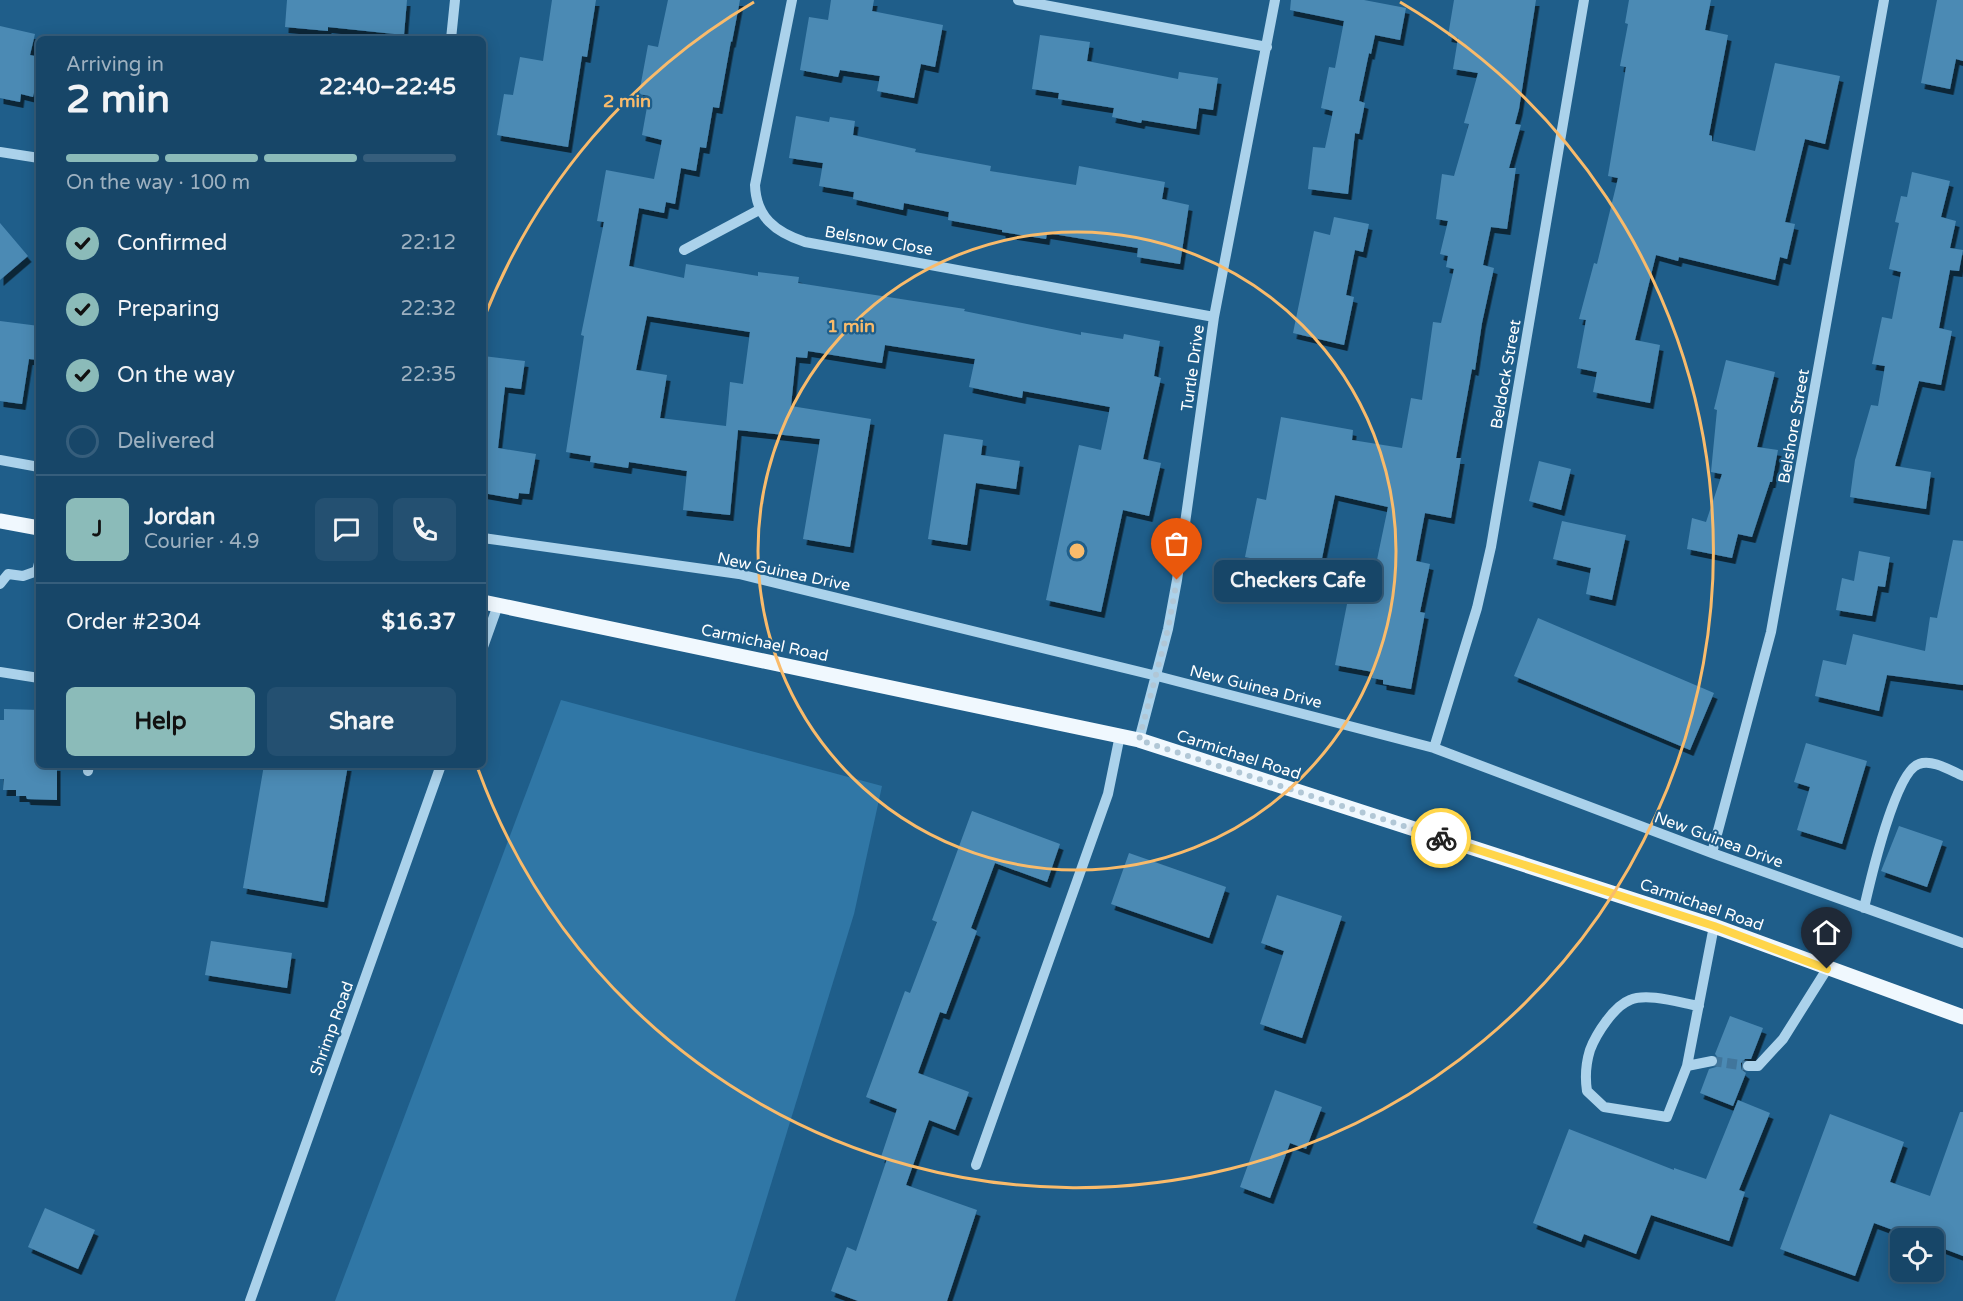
<!DOCTYPE html>
<html lang="en">
<head>
<meta charset="utf-8">
<style>
	body { margin:0; font-family:"Varela Round",sans-serif; background:#245071; color:#f1f3f6; height:100vh; display:flex; flex-direction:column; font-size:22px; white-space:nowrap }
	* { box-sizing:border-box; margin:0 }
	p { font-size:20px; color:#9eb1c0 }
	.icon { flex:none; width:33px; height:33px; fill:none; stroke:currentColor; stroke-width:2; stroke-linecap:round; stroke-linejoin:round }
	.map { position:relative; flex:1; overflow:hidden }
	.side { position:absolute; left:36px; top:36px; width:450px; height:732px; display:flex; flex-direction:column; background:#174668; border-radius:9px; box-shadow:0 3px 15px #0003,0 0 0 2px #365e7c }
	.side>* { flex:none }
	.controls { position:absolute; left:1890px; top:1228px; display:grid; gap:12px }
	.controls a { display:grid; place-items:center; width:54px; height:54px; border-radius:9px; background:#174668; box-shadow:0 3px 15px #0003,0 0 0 2px #365e7c; font-size:30px }
	.pin { position:absolute; display:grid; place-items:center; width:51px; height:51px; color:#fff; margin:-62px -26px; border-radius:50% 50% 50% 0; rotate:-45deg; box-shadow:0 0 6px #0007 }
	.pin .icon { rotate:45deg }
	.courier { position:absolute; display:grid; place-items:center; width:60px; height:60px; margin:-30px; border:4px solid #ffd54a; border-radius:50%; background:#fff; color:#222; box-shadow:0 2px 8px #0007 }
	.bubble { position:absolute; height:42px; border-radius:9px; background:#174668; box-shadow:0 3px 15px #0003,0 0 0 2px #365e7c; font-size:20px; font-weight:700; line-height:42px; text-align:center }
	.summary em { font-style:normal; font-weight:700 }
	.summary div { display:flex; flex-direction:column-reverse }
	.summary { display:flex; align-items:center; justify-content:space-between; height:102px; padding:0 30px }
	h1 { font-size:39px; font-weight:700; line-height:45px }
	.bar { display:grid; grid-template-columns:repeat(4,1fr); gap:9px 6px; align-content:center; height:72px; padding:0 30px }
	.bar i { height:8px; border-radius:4px; background:#365e7c }
	.bar .current { background:#8bbbb9 }
	.bar p { grid-column:span 4 }
	.line { display:flex; align-items:center; gap:15px; padding:0 30px; border-top:2px solid #365e7c }
	.line div { flex:1 }
	.round { display:grid; place-items:center; flex:none; width:63px; height:63px; border-radius:9px; background:#245071 }
	ol { padding:0 30px; list-style:none }
	li { display:flex; align-items:center; gap:18px; height:66px }
	li p { margin-inline-start:auto }
	li .icon { padding:6px; border-radius:50%; background:#8bbbb9; color:#111; stroke-width:4 }
	li:last-child { color:#9eb1c0 }
	li i { width:33px; height:33px; border:3px solid #365e7c; border-radius:50% }
	.cta { display:flex; gap:12px; margin-top:auto; padding:12px 30px }
	.cta a { flex:1; height:69px; border-radius:9px; background:#8bbbb9; color:#111; font-size:24px; font-weight:700; line-height:69px; text-align:center }
	.cta a+a { background:#245071; color:#f1f3f6 }
	.map>svg:first-child { display:block }
</style>
</head>
<body>
<div class="map">
<svg width="1963" height="1301" viewBox="0 0 1963 1301">
	<defs>
		<filter id="shadow"><feDropShadow dx="3.5" dy="6" stdDeviation="0" flood-color="#0009"/></filter>
	</defs>
	<rect width="100%" height="100%" fill="#1f5e8a"/>
	<path fill="#3077a6" d="M561,700L882,786L854,914L735,1301H335Z"/>
	<path fill="#4c8ab4" fill-rule="evenodd" filter="url(#shadow)" d="M287,0H407L404,35L328,27V31L285,27Z
		M552,0H596L587,57L582,56L568,147L497,135L504,94L513,95L520,57L543,61Z
		M668,0H740L732,42L731,41L719,108L713,107L706,148L700,147L696,171L681,168L675,204L666,202L664,213L639,208L629,266L684,278L686,264L758,276V272L799,277L798,283L965,309L964,311L1081,335V332L1123,339L1124,334L1160,341L1154,376L1161,378L1143,459L1161,463L1149,516L1123,510L1101,612L1046,600L1079,445L1101,450L1110,407L1023,391L1022,398L969,387L975,359L885,345L882,363L808,351L807,358L796,357L791,406L871,419L850,547L803,539L820,439L738,430L730,515L683,510L687,471L629,462L628,468L590,462L591,456L566,452L584,336L581,335L604,222L597,221L606,170L654,179L662,140L642,135L649,96L639,94L648,45L658,47ZM647,316L750,332L743,384L730,382L726,426L660,418L667,375L636,370Z
		M831,0H874L872,11L943,25L935,67L921,64L914,98L877,91L880,76L840,70L838,77L800,70L809,17L828,20Z
		M1291,0H1364L1406,8L1400,40L1375,35L1371,54L1369,53L1359,101L1365,103L1359,134L1355,133L1348,194L1308,189L1313,147L1325,148L1333,111L1321,108L1329,67L1335,68L1344,21L1290,10Z
		M1454,0H1536L1519,109L1515,124L1521,125L1509,168H1516L1507,229L1491,227L1483,265L1494,268L1482,323L1475,370L1472,369L1456,458H1461L1451,518L1425,513L1416,561L1430,564L1420,612L1425,613L1411,689L1383,684V680L1372,678L1373,672L1335,665L1348,599L1368,603L1388,507L1335,495L1319,573L1245,557L1257,498L1266,500L1281,417L1353,430L1352,440L1402,448L1411,398L1422,400L1433,322L1441,323L1454,269L1446,267L1448,256L1440,254L1448,221L1436,219L1442,174L1454,176L1469,124L1464,123L1478,73L1453,69L1458,38L1448,36Z
		M1629,0H1711L1705,30L1728,35L1709,135L1712,136V141L1755,151L1775,63L1840,76L1825,144L1805,139L1785,222L1795,224L1787,259L1780,257L1775,280L1679,257L1678,261L1656,255L1635,340L1660,345L1650,403L1593,392L1597,372L1577,368L1586,320L1579,319L1594,263L1597,264L1618,178L1608,176L1626,67L1620,66L1628,24L1625,23Z
		M1937,0H1963V61L1956,59L1950,89L1921,83Z
		M0,26L35,34L30,55L39,57V71L33,97L21,94L20,102L0,98Z
		M1040,35L1090,42L1087,61L1178,79L1179,72L1218,78L1213,110L1199,108L1196,129L1142,120L1141,123L1112,117L1114,108L1058,99L1059,93L1032,89Z
		M796,116L829,122L830,117L855,121L853,135L916,149L915,152L991,166L990,171L1076,185L1079,166L1165,182L1162,199L1189,205L1180,264L1137,257L1138,248L1047,233L1046,239L1002,232V230L948,220L949,212L904,203L903,210L853,199L854,192L819,186L823,163L789,158Z
		M1912,172L1950,181L1941,217L1956,221L1950,248L1963,250L1959,271L1950,270L1939,328L1952,331L1941,385L1919,381L1895,466L1931,472L1926,509L1850,497L1855,460L1871,405L1878,406L1885,366L1872,364L1882,317L1892,319L1901,272L1889,269L1899,223L1895,222L1901,196L1907,197Z
		M1334,217L1369,224L1363,252L1355,250L1346,295L1354,297L1344,345L1293,333L1314,231L1330,235Z
		M0,223L28,256L0,280Z
		M0,321L39,326V360L29,359L22,404L0,401Z
		M483,356L525,361L521,389L505,387L498,448L536,454L529,494L519,493L518,499L483,493Z
		M1726,360L1775,372L1757,447L1778,450L1772,482H1770L1752,537L1738,534L1732,558L1687,549L1692,518L1706,522L1722,474L1711,472L1717,410L1714,409Z
		M944,434L983,440L981,455L1020,461L1016,489L976,483L967,545L928,539Z
		M1539,461L1571,469L1561,510L1529,501Z
		M1562,521L1626,535L1612,600L1586,594L1591,568L1553,559Z
		M1953,540L1963,541V685L1887,675L1879,711L1815,696L1823,660L1846,665L1853,634L1925,651L1930,617L1937,618Z
		M1859,551L1890,557L1885,587L1878,586L1872,616L1836,610L1842,578L1854,581Z
		M1538,618L1714,693L1690,750L1514,676Z
		M4,709L39,710V765H57V800L27,799L26,796H16V790H3L4,779H0V720H4Z
		M1806,743L1867,761L1842,844L1797,830L1810,787L1794,782Z
		M264,765H348L324,902L243,888Z
		M972,811L1060,844L1047,882L995,863L971,928L977,931L946,1014L940,1012L918,1073L969,1092L955,1130L929,1120L906,1185L977,1210L947,1301H858L831,1291L847,1247L856,1251L887,1159L881,1157L897,1109L866,1097L905,991L910,993L937,922L932,920Z
		M1899,826L1943,841L1927,887L1881,871Z
		M1129,853L1226,887L1209,938L1111,904Z
		M1277,895L1342,916L1302,1038L1260,1024L1284,951L1261,943Z
		M211,941L292,953L287,988L205,975Z
		M1730,1016L1763,1028L1751,1059H1745L1741,1063V1069L1746,1073L1733,1106L1700,1093L1709,1069L1716,1067L1719,1064V1059L1715,1054Z
		M1275,1090L1322,1107L1306,1149L1290,1143L1270,1198L1240,1187Z
		M1738,1100L1770,1113L1739,1190L1745,1192L1729,1241L1651,1215L1636,1254L1584,1234L1581,1242L1533,1223L1569,1129L1674,1170V1168L1706,1179Z
		M1960,1112H1963V1256L1934,1245V1239H1917L1874,1223L1855,1276L1780,1249L1830,1114L1904,1142L1890,1182L1930,1196Z
		M45,1208L95,1230L78,1269L28,1247Z"/>
	<g fill="none" stroke-linecap="round" stroke-linejoin="round">
		<path stroke="#41769c" stroke-width="10" stroke-dasharray="10 5" stroke-linecap="butt" d="M1712,1061L1748,1066"/>
		<path stroke="#abd2eb" stroke-width="10" d="M792,0L755,185C756,217 775,232 805,242L1214,317
			M1018,0L1267,47
			M451,39L455,0
			M0,152L39,158
			M684,250L759,210
			M0,460L39,467
			M483,538L739,574L1157,676L1434,748L1712,853L1963,943
			M0,584L8,574L23,576L37,571L39,563
			M483,647L498,605
			M0,672L39,678
			M1139,740L1168,629L1177,580L1214,317L1275,0
			M1434,748L1477,608L1491,547L1584,0
			M88,771L89,765
			M1712,853L1771,632L1884,0
			M1864,908C1870,882 1895,771 1919,764C1933,759 1951,771 1963,776
			M1699,1006C1681,1003 1647,992 1630,1000C1614,1006 1596,1034 1590,1050C1586,1063 1585,1078 1587,1091L1604,1107L1667,1117L1687,1066L1714,926
			M1687,1066L1712,1061
			M1748,1066H1758L1783,1039L1827,969
			M976,1165L1108,794L1120,735
			M250,1301L441,765"/>
		<path stroke="#f0f8fe" stroke-width="15" d="M0,521L39,528
			M483,602L1139,740L1714,926L1963,1017"/>
	</g>
	<g fill="none" stroke-linecap="round" stroke-linejoin="round">
		<path stroke="#b1c7d6" stroke-width="6" stroke-dasharray="0 10.8" d="M1177,580L1168,629L1139,740L1441,838"/>
		<path stroke="#ffd54a" stroke-width="8" d="M1441,838L1714,926L1827,969"/>
	</g>
	<g fill="none" stroke="#f9bb6b" stroke-width="3">
		<circle cx="1077" cy="551" r="319"/>
		<path d="M484 318A637 637 0 0 1 754 2M1400 2A637 637 0 1 1 478 769"/>
	</g>
	<g text-anchor="middle" stroke-width="4.5" stroke-linejoin="round" paint-order="stroke">
		<g font-size="16" fill="#fff" stroke="#1f5e8a">
			<text transform="translate(879 240) rotate(10)" y="6">Belsnow Close</text>
			<text transform="translate(1192 368) rotate(-82)" y="6">Turtle Drive</text>
			<text transform="translate(1505 374) rotate(-80)" y="6">Beldock Street</text>
			<text transform="translate(1793 426) rotate(-80)" y="6">Belshore Street</text>
			<text transform="translate(784 571) rotate(12)" y="6">New Guinea Drive</text>
			<text transform="translate(765 642) rotate(12)" y="6">Carmichael Road</text>
			<text transform="translate(1256 686) rotate(14)" y="6">New Guinea Drive</text>
			<text transform="translate(1239 754) rotate(18)" y="6">Carmichael Road</text>
			<text transform="translate(1719 839) rotate(20)" y="6">New Guinea Drive</text>
			<text transform="translate(1702 904) rotate(19)" y="6">Carmichael Road</text>
			<text transform="translate(331 1028) rotate(-70)" y="6">Shrimp Road</text>
		</g>
	</g>
	<circle cx="1077" cy="551" r="9" fill="#f9bb6b" stroke="#1f5e8a" stroke-width="3"/>
	<g font-size="18" text-anchor="middle" font-weight="bold" fill="#f9bb6b" stroke="#1f5e8a" stroke-width="4.5" stroke-linejoin="round" paint-order="stroke">
		<text x="627" y="107">2 min</text>
		<text x="851" y="332">1 min</text>
	</g>
</svg>
<div class="controls">
<a><svg class="icon" aria-label="locate" viewBox="0 0 24 24"><circle cx="12" cy="12" r="6"/><path d="M12 2v4M12 18v4M2 12h4M18 12h4"/></svg></a>
</div>
<div class="pin" style="left:1177px;top:580px;background:#ea580c"><svg class="icon" aria-label="bag" viewBox="0 0 24 24"><path d="M5 8h14l-1 12H6zM9 8a3 3 0 0 1 6 0"/></svg></div>
<div class="pin" style="left:1827px;top:969px;background:#1f2937"><svg class="icon" aria-label="home" viewBox="0 0 24 24"><path d="M3 11l9-7 9 7M6 9v11h12V9"/></svg></div>
<div class="courier" style="left:1441px;top:838px"><svg class="icon" aria-label="bike" viewBox="0 0 24 24"><circle cx="6" cy="16" r="4"/><circle cx="18" cy="16" r="4"/><path d="M6 16l4-8h5l3 8M10 8l3 8H6M13 5h3"/></svg></div>
<div class="bubble" style="left:1214px;top:560px;width:168px">Checkers Cafe</div>
<section class="side">
<div class="summary"><div><h1>2 min</h1><p>Arriving in</p></div><em>22:40–22:45</em></div>
<div class="bar"><i class="current"></i><i class="current"></i><i class="current"></i><i></i><p>On the way · 100 m</p></div>
<ol>
<li><svg class="icon" aria-label="check" viewBox="0 0 24 24"><path d="M5 12l5 5 9-10"/></svg>Confirmed<p>22:12</p></li>
<li><svg class="icon" aria-label="check" viewBox="0 0 24 24"><path d="M5 12l5 5 9-10"/></svg>Preparing<p>22:32</p></li>
<li><svg class="icon" aria-label="check" viewBox="0 0 24 24"><path d="M5 12l5 5 9-10"/></svg>On the way<p>22:35</p></li>
<li><i></i>Delivered</li>
</ol>
<div class="line" style="height:108px"><b class="round" style="background:#8bbbb9;color:#111">J</b><div><b>Jordan</b><p>Courier · 4.9</p></div><a class="round"><svg class="icon" aria-label="chat" viewBox="0 0 24 24"><path d="M4 5h16v11H9l-5 4z"/></svg></a><a class="round"><svg class="icon" aria-label="phone" viewBox="0 0 24 24"><path d="M5 4h4l2 5-3 2q2 4 5 5l2-3 5 2v4C11 20 4 13 5 4z"/></svg></a></div>
<div class="line" style="height:78px"><div>Order #2304</div><b>$16.37</b></div>
<div class="cta"><a>Help</a><a>Share</a></div>
</section>
</div>
</body>
</html>
